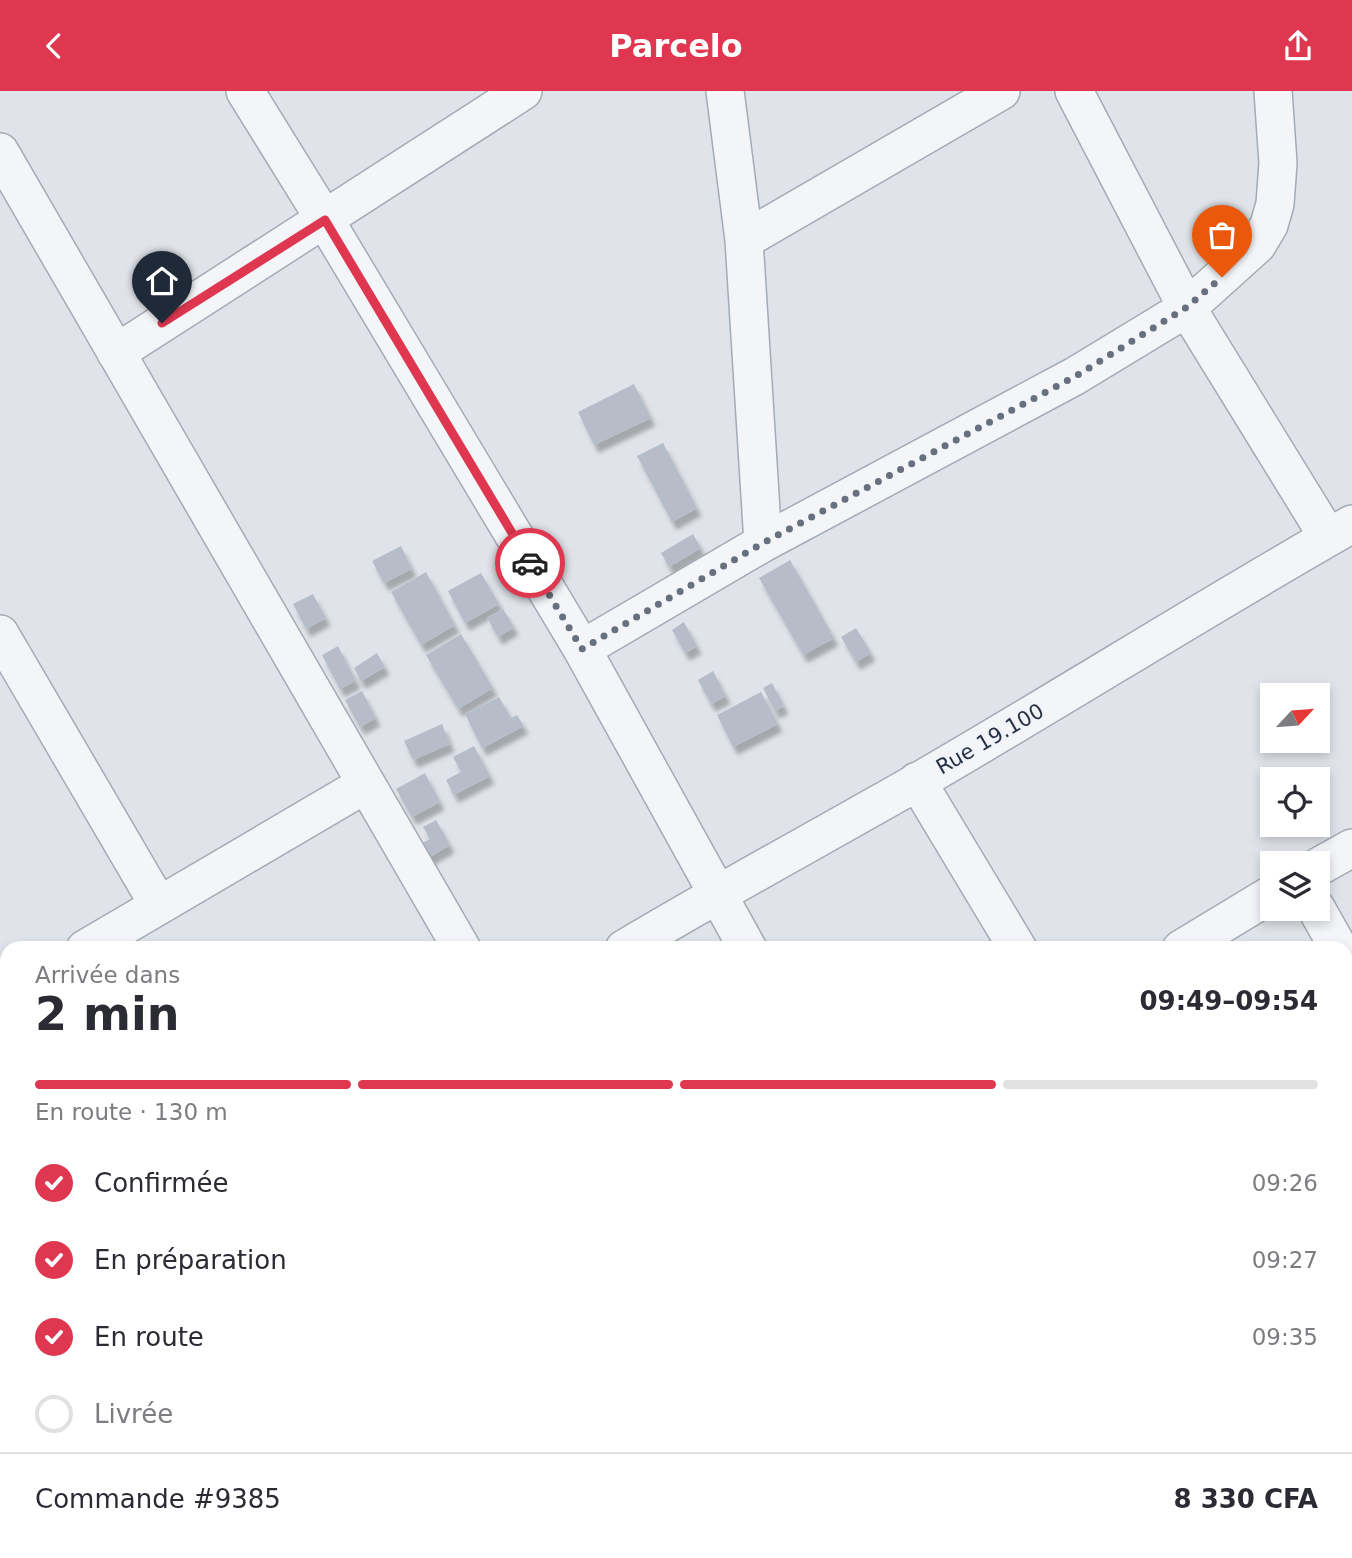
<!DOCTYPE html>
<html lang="fr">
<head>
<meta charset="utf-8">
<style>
	body { margin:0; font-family:"DejaVu Sans",sans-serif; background:#f2f2f3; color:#2b2b33; height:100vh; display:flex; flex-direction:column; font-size:26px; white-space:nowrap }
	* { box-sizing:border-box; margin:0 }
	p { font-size:23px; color:#7c7c81 }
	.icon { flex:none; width:38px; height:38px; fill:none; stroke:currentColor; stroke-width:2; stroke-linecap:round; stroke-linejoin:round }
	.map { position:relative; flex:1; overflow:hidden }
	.drawer { position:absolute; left:0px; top:850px; width:1353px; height:618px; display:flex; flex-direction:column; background:#fff; border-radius:21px 21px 0 0; box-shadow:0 4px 10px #0003 }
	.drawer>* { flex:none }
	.needle { width:46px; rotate:64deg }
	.buttons { position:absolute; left:1260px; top:592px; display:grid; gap:14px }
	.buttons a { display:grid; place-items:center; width:70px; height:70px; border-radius:0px; background:#fff; box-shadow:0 4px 10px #0003; font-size:35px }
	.pin { position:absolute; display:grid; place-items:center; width:60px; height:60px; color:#fff; margin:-72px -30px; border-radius:50% 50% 50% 0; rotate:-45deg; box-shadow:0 0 7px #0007 }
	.pin .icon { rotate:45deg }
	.courier { position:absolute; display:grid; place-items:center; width:70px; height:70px; margin:-35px; border:5px solid #de374f; border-radius:50%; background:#fff; color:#222; box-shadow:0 2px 9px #0007 }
	.summary em { font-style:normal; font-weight:700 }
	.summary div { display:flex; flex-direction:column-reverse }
	.summary { display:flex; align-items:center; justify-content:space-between; height:119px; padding:0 35px }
	h1 { font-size:46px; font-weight:700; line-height:52px }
	.bar { display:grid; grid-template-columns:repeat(4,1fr); gap:10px 7px; align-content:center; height:84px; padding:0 35px }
	.bar i { height:9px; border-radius:5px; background:#e1e1e2 }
	.bar .selected { background:#de374f }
	.bar p { grid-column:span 4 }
	.line { display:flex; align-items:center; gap:18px; padding:0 35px; border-top:2px solid #e1e1e2 }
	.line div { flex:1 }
	ol { padding:0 35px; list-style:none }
	li { display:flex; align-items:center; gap:21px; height:77px }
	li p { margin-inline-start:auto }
	li .icon { padding:7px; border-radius:50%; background:#de374f; color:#fff; stroke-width:4 }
	li:last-child { color:#7c7c81 }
	li i { width:38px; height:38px; border:4px solid #e1e1e2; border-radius:50% }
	header { display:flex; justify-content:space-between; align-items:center; height:91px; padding:0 35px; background:#de374f; color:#fff; font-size:32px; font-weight:700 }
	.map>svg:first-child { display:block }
</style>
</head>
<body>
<header><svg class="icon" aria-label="back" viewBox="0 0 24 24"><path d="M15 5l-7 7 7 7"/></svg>Parcelo<svg class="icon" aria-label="share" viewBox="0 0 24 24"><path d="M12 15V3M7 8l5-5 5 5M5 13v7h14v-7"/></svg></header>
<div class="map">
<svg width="1352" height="1467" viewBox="0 0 1352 1467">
	<defs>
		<filter id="shadow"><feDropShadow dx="4.5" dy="8" stdDeviation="2" flood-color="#0004"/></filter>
	</defs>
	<rect width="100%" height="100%" fill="#e0e4ea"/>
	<path fill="#97b2cf" d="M1352,1287V1467H1221L1219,1461H1346V1288Z"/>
	<path fill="#b6bdc9" filter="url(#shadow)" d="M634,293L651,327L594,354L578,321Z
		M663,352L697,417L672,431L637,365Z
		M693,443L701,457L669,476L661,462Z
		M401,455L412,478L384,492L372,470Z
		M790,469L834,547L803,564L759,487Z
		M426,481L455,534L421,554L391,501Z
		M481,482L499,513L465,532L448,500Z
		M313,503L326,527L306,538L293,513Z
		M503,518L514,536L498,546L487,527Z
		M684,531L697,555L685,562L672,539Z
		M856,537L871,562L856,571L841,546Z
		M461,543L493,597L458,618L426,564Z
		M338,555L356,590L340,598L322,564Z
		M377,562L385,576L361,590L354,577Z
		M713,580L726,605L711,613L698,589Z
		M772,592L784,615L775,620L763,597Z
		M362,600L376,627L360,636L345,609Z
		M761,601L778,633L733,656L717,624Z
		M499,606L511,627L517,624L524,635L482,657L465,623Z
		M442,633L450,653L413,669L404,650Z
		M474,655L490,685L454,704L446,689L461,681L453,666Z
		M425,682L440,711L412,726L396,698Z
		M436,729L450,754L423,770L415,756L430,748L423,736Z"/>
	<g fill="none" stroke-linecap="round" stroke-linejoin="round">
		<g stroke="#a4abb5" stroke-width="40">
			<path id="minor" d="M245,0L325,129L582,558L748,858
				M725,0L744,149L763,452
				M1074,0L1187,217L1328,446
				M0,61L462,858
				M744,149L1001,0
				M116,262L523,0
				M0,543L158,813
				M582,558L763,452L1075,285L1187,217L1257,154L1269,134L1275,113L1278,72L1273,0
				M917,690L1018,858
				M1318,776L1352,757
				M1316,817L1339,858
				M85,858L366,693
				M624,858C721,800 821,746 919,690C1064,606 1206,516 1352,433
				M1181,858L1272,803
				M0,909L7,904
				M0,1000L7,1012
				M1346,1216L1352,1214
				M0,1224L7,1220
				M269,1461L272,1467
				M529,1461L532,1467
				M817,1461L820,1467
				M1101,1461L1105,1467
				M145,1467L154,1461"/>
		</g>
		<use href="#minor" stroke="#f3f5f8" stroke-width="37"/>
	</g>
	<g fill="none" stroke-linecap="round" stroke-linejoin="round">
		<path stroke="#67707e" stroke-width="7" stroke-dasharray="0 12.6" d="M530,472L582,558L763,452L1076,285L1187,216L1222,186"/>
		<path stroke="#de374f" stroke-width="9" d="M162,232L325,129L530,472"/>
	</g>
	<g text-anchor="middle" stroke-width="5" stroke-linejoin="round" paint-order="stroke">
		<g font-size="21" fill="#263144" stroke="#f0f3f8">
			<text transform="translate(990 648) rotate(-30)" y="7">Rue 19.100</text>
		</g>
	</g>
</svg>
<div class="buttons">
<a><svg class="needle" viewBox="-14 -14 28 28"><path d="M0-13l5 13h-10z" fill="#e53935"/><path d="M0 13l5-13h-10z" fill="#7c7c81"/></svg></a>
<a><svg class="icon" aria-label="locate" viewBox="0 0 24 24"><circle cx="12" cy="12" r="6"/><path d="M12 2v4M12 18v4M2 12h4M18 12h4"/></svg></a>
<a><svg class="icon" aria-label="layers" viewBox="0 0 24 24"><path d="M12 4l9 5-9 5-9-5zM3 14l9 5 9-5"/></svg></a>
</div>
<div class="pin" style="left:1222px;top:186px;background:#ea580c"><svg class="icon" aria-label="bag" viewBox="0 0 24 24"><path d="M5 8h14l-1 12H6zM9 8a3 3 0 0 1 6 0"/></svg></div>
<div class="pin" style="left:162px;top:232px;background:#1f2937"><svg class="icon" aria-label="home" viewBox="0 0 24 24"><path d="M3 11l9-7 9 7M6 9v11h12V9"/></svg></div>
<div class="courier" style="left:530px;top:472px"><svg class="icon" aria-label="car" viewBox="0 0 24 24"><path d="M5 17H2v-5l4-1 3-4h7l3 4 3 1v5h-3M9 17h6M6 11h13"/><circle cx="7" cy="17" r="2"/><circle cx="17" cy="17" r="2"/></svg></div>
<section class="drawer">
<div class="summary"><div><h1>2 min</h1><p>Arrivée dans</p></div><em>09:49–09:54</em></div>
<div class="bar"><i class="selected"></i><i class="selected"></i><i class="selected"></i><i></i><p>En route · 130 m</p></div>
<ol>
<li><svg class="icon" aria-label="check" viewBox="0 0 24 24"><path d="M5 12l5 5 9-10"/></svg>Confirmée<p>09:26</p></li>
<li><svg class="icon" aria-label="check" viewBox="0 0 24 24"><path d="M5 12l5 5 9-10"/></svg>En préparation<p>09:27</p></li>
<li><svg class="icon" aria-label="check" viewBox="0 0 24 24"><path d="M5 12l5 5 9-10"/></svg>En route<p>09:35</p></li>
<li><i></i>Livrée</li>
</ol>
<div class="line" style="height:91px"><div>Commande #9385</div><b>8 330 CFA</b></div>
</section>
</div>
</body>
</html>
